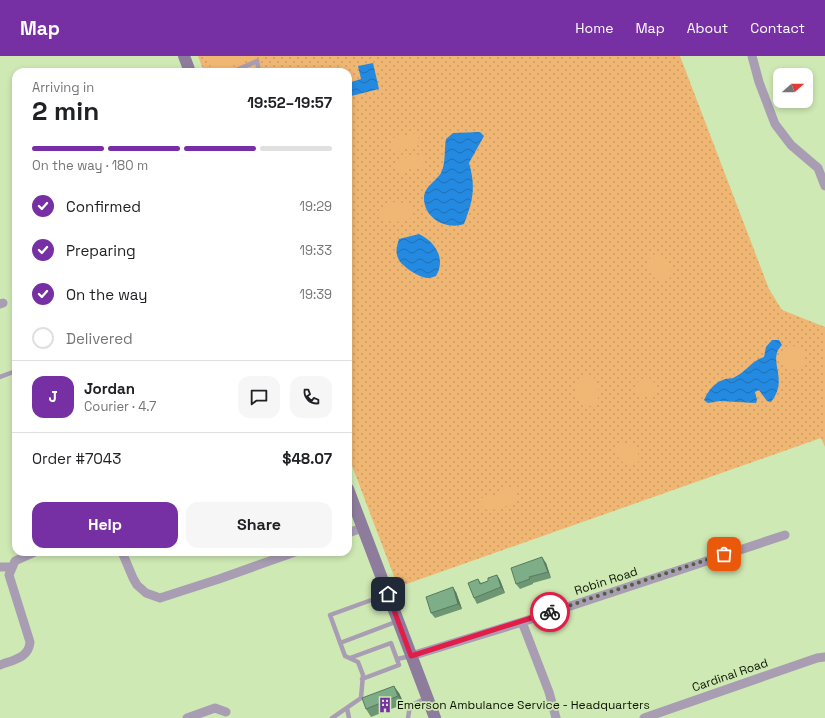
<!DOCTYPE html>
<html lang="en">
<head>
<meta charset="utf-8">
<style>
	body { margin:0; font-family:"Space Grotesk",sans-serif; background:#f6f6f6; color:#202124; height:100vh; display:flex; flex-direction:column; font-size:15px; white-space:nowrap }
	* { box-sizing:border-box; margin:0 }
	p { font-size:13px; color:#757577 }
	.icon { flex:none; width:22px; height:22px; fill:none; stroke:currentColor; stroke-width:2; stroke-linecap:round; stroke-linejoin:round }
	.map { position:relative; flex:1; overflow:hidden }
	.sheet { position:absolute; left:12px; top:12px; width:340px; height:488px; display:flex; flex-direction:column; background:#fff; border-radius:12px; box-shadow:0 2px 6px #0003 }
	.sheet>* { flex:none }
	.needle { width:26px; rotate:69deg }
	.fabs { position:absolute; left:773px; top:12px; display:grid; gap:8px }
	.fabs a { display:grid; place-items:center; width:40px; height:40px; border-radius:8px; background:#fff; box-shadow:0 2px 6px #0003; font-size:20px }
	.pin { position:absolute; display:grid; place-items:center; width:34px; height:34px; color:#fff; margin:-17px; border-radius:8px; box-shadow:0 2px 6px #0006 }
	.courier { position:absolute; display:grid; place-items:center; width:40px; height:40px; margin:-20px; border:3px solid #e11d48; border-radius:50%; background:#fff; color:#222; box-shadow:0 1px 5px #0007 }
	.headline em { font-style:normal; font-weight:800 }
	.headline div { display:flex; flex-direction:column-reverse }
	.headline { display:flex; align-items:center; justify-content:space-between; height:68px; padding:0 20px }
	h1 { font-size:26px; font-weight:800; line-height:30px }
	.bar { display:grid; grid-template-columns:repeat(4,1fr); gap:6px 4px; align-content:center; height:48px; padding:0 20px }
	.bar i { height:5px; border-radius:3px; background:#e0e0e0 }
	.bar .current { background:#7730a3 }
	.bar p { grid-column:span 4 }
	.line { display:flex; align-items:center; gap:10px; padding:0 20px; border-top:1px solid #e0e0e0 }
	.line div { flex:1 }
	.round { display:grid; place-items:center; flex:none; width:42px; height:42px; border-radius:12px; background:#f6f6f6 }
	ol { padding:0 20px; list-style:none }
	li { display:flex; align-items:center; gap:12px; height:44px }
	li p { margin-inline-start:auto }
	li .icon { padding:4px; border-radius:50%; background:#7730a3; color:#fff; stroke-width:4 }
	li:last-child { color:#757577 }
	li i { width:22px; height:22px; border:2px solid #e0e0e0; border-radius:50% }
	.primary-button { display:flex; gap:8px; margin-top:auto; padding:8px 20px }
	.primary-button a { flex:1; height:46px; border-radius:12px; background:#7730a3; color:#fff; font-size:16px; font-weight:800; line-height:46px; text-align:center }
	.primary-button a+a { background:#f6f6f6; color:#202124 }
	header { display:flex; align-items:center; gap:24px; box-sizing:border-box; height:56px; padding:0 20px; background:#7730a3; color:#fff }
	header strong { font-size:19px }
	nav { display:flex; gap:22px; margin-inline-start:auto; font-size:14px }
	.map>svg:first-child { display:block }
</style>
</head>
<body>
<header>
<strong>Map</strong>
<nav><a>Home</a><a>Map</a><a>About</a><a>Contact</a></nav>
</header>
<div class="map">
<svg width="825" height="662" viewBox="0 0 825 662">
	<defs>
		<pattern id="grass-dots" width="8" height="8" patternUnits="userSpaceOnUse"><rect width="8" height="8" fill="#f0b673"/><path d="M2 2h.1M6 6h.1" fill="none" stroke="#cd9c62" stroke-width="1.8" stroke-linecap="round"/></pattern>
		<pattern id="water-waves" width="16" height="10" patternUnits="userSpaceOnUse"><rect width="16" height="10" fill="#248ae1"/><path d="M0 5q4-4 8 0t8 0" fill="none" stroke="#1e70b4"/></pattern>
	</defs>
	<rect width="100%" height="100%" fill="#cfe9b4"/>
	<path fill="url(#grass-dots)" d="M198,0H680L769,233L782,254L825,271V391L821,382L398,531L348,399V16H204Z"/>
	<path fill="#f0b673" d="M206,0H252L251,3L217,16L212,14Z
		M417,77L420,89L393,96L390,83Z
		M422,98L425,110L398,116L395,104Z
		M394,146L407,149L412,152C418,169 392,166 382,164L379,159L380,152Z
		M655,198L667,203L671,210L670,222L662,226C651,223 646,212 650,201Z
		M780 302a12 12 0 1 1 24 0a12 12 0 1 1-24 0Z
		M583,320L593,321C602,332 602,351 584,351C575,343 570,325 583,320Z
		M640,324L654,326L658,331L657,338C648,343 642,341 635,333L637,327Z
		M622,387C633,388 638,394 640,404C631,416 619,406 615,395L618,390Z
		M508,431H514L518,442C510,450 494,456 483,453L479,446L481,442L494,440L501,434Z"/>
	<path fill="url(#water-waves)" d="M373,7L379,33L351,40L348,27L361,23L358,10Z
		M480,76L484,80L469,107C476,131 473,145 464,168C447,174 424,163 424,142C424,131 436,125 441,117C446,107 444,94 446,83L453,77Z
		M419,178C436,186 446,204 436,220C431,222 427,223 423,221C416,219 400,209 398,202C395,195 397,190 399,183Z
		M772,284H779L782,289C766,305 790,322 771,346L767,345L759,334L755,336L757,344L756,347L720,345L708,347L704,344C708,335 714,327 723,324C726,322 730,323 733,322C745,317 751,305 764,301L766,291Z"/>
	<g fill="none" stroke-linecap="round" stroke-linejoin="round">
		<path stroke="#a89db3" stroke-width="4.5" d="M232,16L257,5L259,16
			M0,321L16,315
			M340,587L398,565
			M350,602L391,587L399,609L362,623
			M397,603L411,600
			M347,652L349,662
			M332,662L361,642L363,619L358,606L345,600L330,559L388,538
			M408,662L410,650L426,642"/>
		<path stroke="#a89db3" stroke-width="9" d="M752,0L759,26L775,68L791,89L818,112L825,130
			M0,248L3,247
			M348,477L362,472
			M122,496L133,522L137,529L146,537L160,542L219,523L295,496
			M0,511H11
			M522,566L549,636L556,662
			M411,600L522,566L785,479
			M0,609C13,604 29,602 30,586L9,519L15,505L35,496
			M187,662L215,652L226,656
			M644,662L817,602L825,601"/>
		<path stroke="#8e7c9d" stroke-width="12" d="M184,0L190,16
			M348,433L435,662"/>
	</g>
	<path fill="#6c9674" d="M546,507L551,522L533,527V528L520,533L516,528Z
		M497,519L500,524L505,537L477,548L474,542L478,523L481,527L488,525Z
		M456,536L462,553L435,562L431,557Z
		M399,637L404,648L371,661L366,653Z"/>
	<path fill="#587a5e" d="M542,501L546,507L551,522L548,516Z
		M497,519L500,524L505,537L501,531Z
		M453,531L456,536L462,553L458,548Z
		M394,630L399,637L404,648L398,640Z"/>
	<path fill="#7eae87" stroke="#587a5e" d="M542,501L548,516L529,521L530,523L516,528L511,512Z
		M497,519L501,531L474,542L468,527L478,523L480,528L488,525V522Z
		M453,531L458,548L431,557L426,541Z
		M394,630L398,640L366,653L362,642Z"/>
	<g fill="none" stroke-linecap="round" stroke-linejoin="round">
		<path stroke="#505f41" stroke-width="4" stroke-dasharray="0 7.2" d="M550,556L724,498"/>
		<path stroke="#e11d48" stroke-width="5" d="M388,538L411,600L550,556"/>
	</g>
	<defs>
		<g id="building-bare" transform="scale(1.2)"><path d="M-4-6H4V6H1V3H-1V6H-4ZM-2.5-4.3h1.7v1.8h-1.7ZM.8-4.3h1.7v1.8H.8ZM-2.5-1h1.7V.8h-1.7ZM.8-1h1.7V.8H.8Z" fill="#7730a3" stroke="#cfe9b4" stroke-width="2.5" paint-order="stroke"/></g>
	</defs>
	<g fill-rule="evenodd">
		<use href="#building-bare" x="385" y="649"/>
	</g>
	<g text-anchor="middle" stroke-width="3.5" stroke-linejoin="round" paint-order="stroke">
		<g font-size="12" fill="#0c1503" stroke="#cfe9b4">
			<text transform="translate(606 525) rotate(-18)" y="4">Robin Road</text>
			<text transform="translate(730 619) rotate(-19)" y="4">Cardinal Road</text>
		</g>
		<g font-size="12" fill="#0c1503" stroke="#cfe9b4" text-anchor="start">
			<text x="397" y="653">Emerson Ambulance Service - Headquarters</text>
		</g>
	</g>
</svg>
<div class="fabs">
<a><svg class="needle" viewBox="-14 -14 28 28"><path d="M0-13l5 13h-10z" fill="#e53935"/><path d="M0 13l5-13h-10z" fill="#757577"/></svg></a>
</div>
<div class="pin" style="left:724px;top:498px;background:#ea580c"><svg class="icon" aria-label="bag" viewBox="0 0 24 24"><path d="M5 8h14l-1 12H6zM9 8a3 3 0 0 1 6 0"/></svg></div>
<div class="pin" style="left:388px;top:538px;background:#1f2937"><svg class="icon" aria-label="home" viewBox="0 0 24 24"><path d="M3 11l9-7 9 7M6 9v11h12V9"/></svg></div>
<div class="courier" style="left:550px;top:556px"><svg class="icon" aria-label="bike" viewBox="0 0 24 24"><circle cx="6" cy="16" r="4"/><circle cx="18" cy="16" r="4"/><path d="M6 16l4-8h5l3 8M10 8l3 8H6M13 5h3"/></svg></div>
<section class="sheet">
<div class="headline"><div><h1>2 min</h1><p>Arriving in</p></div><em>19:52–19:57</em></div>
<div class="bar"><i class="current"></i><i class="current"></i><i class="current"></i><i></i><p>On the way · 180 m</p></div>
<ol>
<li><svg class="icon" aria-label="check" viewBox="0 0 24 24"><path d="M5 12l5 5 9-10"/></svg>Confirmed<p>19:29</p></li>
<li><svg class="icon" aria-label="check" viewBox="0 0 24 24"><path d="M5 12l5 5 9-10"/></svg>Preparing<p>19:33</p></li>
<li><svg class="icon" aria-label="check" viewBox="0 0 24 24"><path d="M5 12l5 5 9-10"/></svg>On the way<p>19:39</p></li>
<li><i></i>Delivered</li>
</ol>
<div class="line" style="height:72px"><b class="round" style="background:#7730a3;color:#fff">J</b><div><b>Jordan</b><p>Courier · 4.7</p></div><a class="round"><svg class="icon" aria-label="chat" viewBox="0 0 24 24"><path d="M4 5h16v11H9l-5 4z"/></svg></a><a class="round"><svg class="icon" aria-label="phone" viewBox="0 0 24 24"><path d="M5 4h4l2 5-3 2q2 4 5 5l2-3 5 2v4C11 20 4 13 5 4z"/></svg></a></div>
<div class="line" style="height:52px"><div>Order #7043</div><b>$48.07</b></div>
<div class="primary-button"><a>Help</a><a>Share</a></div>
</section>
</div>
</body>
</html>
